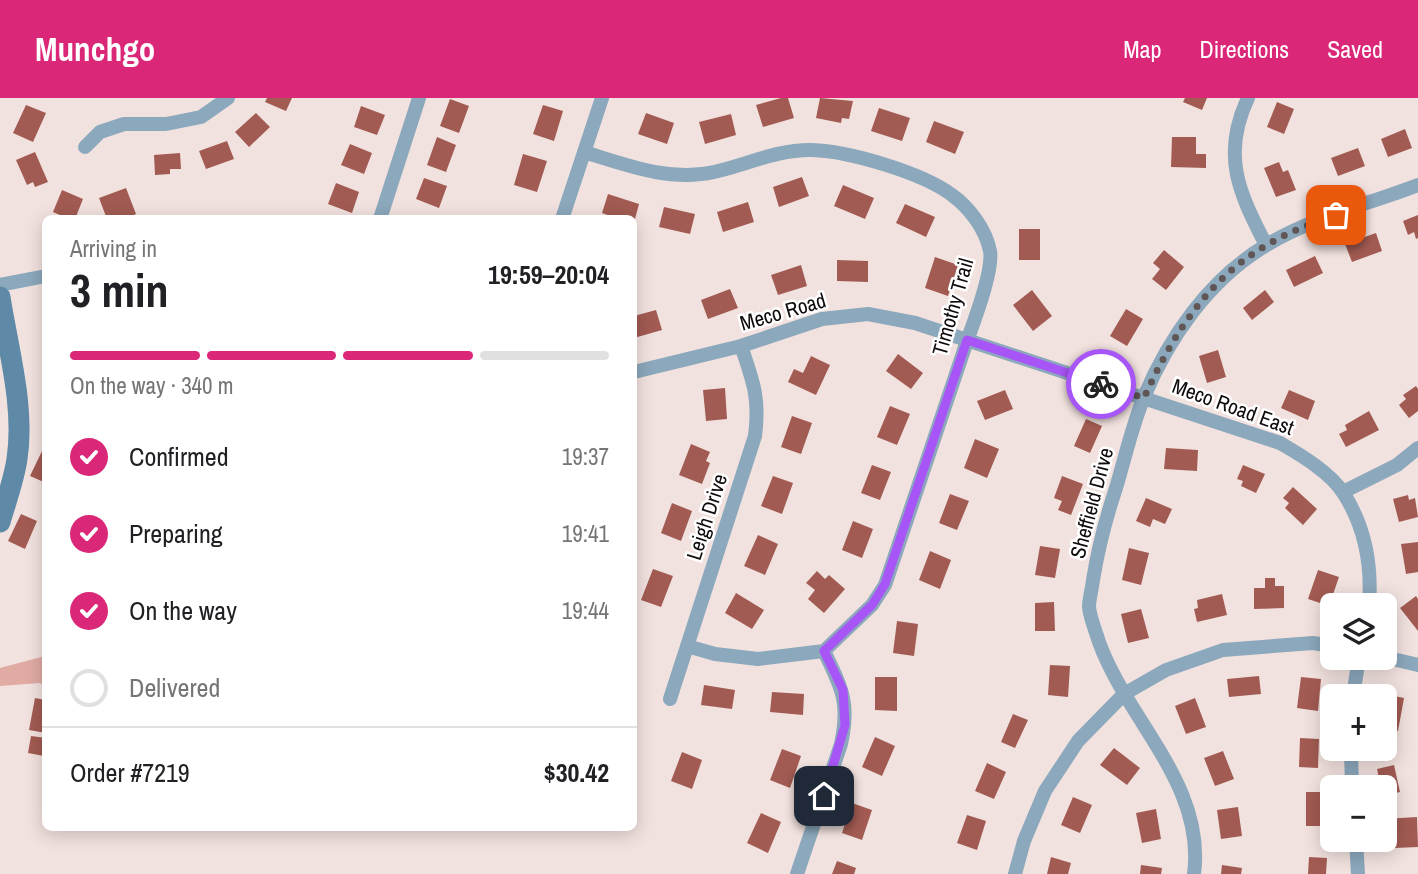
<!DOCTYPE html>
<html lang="en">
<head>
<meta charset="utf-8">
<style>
	body { margin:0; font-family:"Archivo Narrow",sans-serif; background:#f2f2f2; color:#202124; height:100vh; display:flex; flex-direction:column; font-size:26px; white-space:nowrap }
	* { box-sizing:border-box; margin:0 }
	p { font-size:23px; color:#757577 }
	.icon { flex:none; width:38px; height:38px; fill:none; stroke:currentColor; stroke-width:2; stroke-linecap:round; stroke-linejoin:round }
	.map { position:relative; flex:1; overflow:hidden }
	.panel { position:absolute; left:42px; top:117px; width:595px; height:616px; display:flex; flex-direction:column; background:#fff; border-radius:10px; box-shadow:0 4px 18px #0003 }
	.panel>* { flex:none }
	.tools { position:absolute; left:1320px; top:495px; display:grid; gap:14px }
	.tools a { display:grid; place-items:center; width:77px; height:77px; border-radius:10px; background:#fff; box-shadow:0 4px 18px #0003; font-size:35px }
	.pin { position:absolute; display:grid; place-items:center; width:60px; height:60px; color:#fff; margin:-30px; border-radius:14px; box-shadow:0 4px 10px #0006 }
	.courier { position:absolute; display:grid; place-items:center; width:70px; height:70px; margin:-35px; border:5px solid #a855f7; border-radius:50%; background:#fff; color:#222; box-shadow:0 2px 9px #0007 }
	.overview em { font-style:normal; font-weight:700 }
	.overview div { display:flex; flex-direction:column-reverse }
	.overview { display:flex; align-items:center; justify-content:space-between; height:119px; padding:0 28px }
	h1 { font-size:46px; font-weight:700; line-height:52px }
	.bar { display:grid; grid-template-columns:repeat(4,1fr); gap:10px 7px; align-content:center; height:84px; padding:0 28px }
	.bar i { height:9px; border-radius:5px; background:#e0e0e0 }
	.bar .selected { background:#db2777 }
	.bar p { grid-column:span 4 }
	.line { display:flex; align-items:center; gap:18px; padding:0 28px; border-top:2px solid #e0e0e0 }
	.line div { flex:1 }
	ol { padding:0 28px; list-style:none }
	li { display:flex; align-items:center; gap:21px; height:77px }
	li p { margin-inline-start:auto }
	li .icon { padding:7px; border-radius:50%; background:#db2777; color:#fff; stroke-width:4 }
	li:last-child { color:#757577 }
	li i { width:38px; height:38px; border:4px solid #e0e0e0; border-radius:50% }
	header { display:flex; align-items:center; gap:42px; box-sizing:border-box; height:98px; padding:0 35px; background:#db2777; color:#fff }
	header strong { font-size:33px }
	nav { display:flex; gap:38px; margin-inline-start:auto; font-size:24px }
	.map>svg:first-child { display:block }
</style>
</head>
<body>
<header>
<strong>Munchgo</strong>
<nav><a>Map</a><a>Directions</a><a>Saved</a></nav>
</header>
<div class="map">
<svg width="1418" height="776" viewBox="0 0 1418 776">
	<rect width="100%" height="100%" fill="#f2e2df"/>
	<path fill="#e0aba3" d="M45,558V589L40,585L0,588V570Z"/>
	<path fill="#a25b52" d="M267,0H292L286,13L265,4Z
		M781,0H788L794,20L763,29L756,7Z
		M820,0L853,3L849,21L842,20L841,25L816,20Z
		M1185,0H1207L1202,12L1183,4Z
		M450,1L469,8L459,35L440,28Z
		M1277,4L1294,11L1284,36L1267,29Z
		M26,7L46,15L33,44L13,35Z
		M543,7L563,13L554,43L533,36Z
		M361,8L385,17L377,37L354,29Z
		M879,10L910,20L902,43L871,33Z
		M256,15L270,29L249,49L235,34Z
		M646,15L674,25L667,46L638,36Z
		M731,16L736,37L705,46L699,24Z
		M934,23L964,34L955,56L926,44Z
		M1405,31L1412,50L1388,59L1381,41Z
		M437,39L456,47L446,74L427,67Z
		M1172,39H1196V56H1206V70L1171,69Z
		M227,43L234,61L206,71L199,53Z
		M350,46L372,55L364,76L341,67Z
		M1358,50L1365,68L1338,78L1331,60Z
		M35,54L48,84L35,89L33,84L27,87L16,62Z
		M180,55L181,71H170V76L155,77L154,57Z
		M523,56L547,63L537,94L514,87Z
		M1279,64L1283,74L1288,72L1296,92L1276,99L1264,70Z
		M802,79L809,98L779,109L773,89Z
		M424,80L447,88L439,110L416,101Z
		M336,85L359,94L352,115L328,106Z
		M843,87L874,100L865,121L834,108Z
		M126,90L136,116L124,121H107L99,100Z
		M62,92L83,101L75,121H69L53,114Z
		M608,96L639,106L635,121H619L602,115Z
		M748,104L754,124L723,134L717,114Z
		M905,106L935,119L926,139L896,125Z
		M664,109L695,116L690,136L659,129Z
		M1418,117V140L1416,141L1414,134L1408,137L1403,123Z
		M1019,131H1040V162H1019Z
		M1376,135L1382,153L1352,164L1345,146Z
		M1164,152L1184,169L1166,192L1152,181L1160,171L1153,165Z
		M1315,158L1323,175L1294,189L1286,172Z
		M935,159L958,167L948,198L925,190Z
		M837,162L868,163V184L837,183Z
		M801,167L807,188L778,197L771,177Z
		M730,191L738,210L708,221L701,202Z
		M1032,192L1052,218L1033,233L1013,207Z
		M1265,192L1274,204L1252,222L1243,210Z
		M1126,211L1143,221L1127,248L1110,238Z
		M656,212L662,232L634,240V218Z
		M1218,252L1226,279L1207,285L1199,258Z
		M898,256L923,275L911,291L886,273Z
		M811,258L830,267L816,297L788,284L794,271L803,275Z
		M1416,288L1418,291V313L1409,320L1399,307L1406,301L1403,297Z
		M725,290L727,321L706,323L703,292Z
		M1005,292L1013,311L985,322L977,303Z
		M1289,292L1315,303L1308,322L1281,310Z
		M890,308L910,316L897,347L877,339Z
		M1369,313L1379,332L1346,349L1339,336L1347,332L1345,327Z
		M792,318L812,325L801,356L781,349Z
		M1086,321L1102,328L1090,355L1074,348Z
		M975,341L999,351L987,380L964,370Z
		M691,346L710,354L706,363L710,365L702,386L679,377Z
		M1166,350L1198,352L1197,373L1164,371Z
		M42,353L46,354V385L30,378Z
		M872,367L891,374L880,402L861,395Z
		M1243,367L1265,376L1256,395L1241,388L1243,383L1237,381Z
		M773,378L793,385L782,416L761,408Z
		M1062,378L1083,386L1071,417L1058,412L1062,403L1054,400Z
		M1293,389L1317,411L1303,427L1285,410L1289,405L1283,400Z
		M950,396L969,403L957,432L939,425Z
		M1408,397L1409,402L1415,400L1418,419L1399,424L1393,401Z
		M1146,400L1172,411L1165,426L1153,421L1150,429L1136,423Z
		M672,405L692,413L681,443L661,435Z
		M21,416L37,423L25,451L8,443Z
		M853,423L873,431L862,460L842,452Z
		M758,437L778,446L765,477L744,468Z
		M1418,444V474L1406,476L1401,446Z
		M1040,448L1060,451L1055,480L1035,477Z
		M1129,450L1149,455L1141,487L1122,482Z
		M930,453L951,462L940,491L919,482Z
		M653,471L673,478L661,509L641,502Z
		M1318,472L1339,479L1329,508L1308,501Z
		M817,473L825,481L829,477L845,491L824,515L808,501L815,492L806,485Z
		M1265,480H1275V488H1284V510L1254,511V490H1265Z
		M736,495L764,512L752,531L725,515Z
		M1222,496L1227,517L1197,524L1194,511L1198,510L1197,502Z
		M1416,498L1418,501V533L1400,510Z
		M1054,504L1055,533H1035V505Z
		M1141,511L1149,540L1128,545L1121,516Z
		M897,523L918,526L914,558L893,555Z
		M1050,567L1070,568L1068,599L1048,597Z
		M1259,578L1261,596L1229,599L1227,581Z
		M875,579H897V613L875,612Z
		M1301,579L1321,581L1318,613L1297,610Z
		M704,587L735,592L732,611L701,607Z
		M772,594L804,596L803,617L770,614Z
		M1384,596L1404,600L1398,633L1384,630Z
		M35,600L46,602V635L29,632Z
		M1195,600L1206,629L1186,636L1175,608Z
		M1013,616L1028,622L1015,650L1001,644Z
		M31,638L46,640L44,658L28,655Z
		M875,639L895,648L882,678L862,669Z
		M1300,640L1319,641L1318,670L1299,669Z
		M1114,650L1140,670L1127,687L1100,667Z
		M782,651L801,658L790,690L770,682Z
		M1223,653L1234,681L1215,688L1204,660Z
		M682,654L702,662L692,691L671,683Z
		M987,665L1006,674L994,701L975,693Z
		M1394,667L1400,694L1384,698V690H1381L1377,671Z
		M1306,694H1323L1324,728H1306Z
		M1073,699L1092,707L1080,735L1061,727Z
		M852,705L872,712L862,742L842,735Z
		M1238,709L1242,738L1221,741L1217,712Z
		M1156,711L1161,741L1142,745L1136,715Z
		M761,715L781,724L768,755L747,745Z
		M967,717L986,723L977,752L957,745Z
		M1417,719L1418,749L1395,750L1394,735H1384V721Z
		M1051,759L1071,765L1068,776H1047Z
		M1309,759L1327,760L1326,776H1308Z
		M837,763L856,770L854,776H832Z
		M1141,767L1162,770L1161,776H1140Z
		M1222,767L1242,770L1241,776H1221Z"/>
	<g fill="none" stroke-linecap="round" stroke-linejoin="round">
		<path stroke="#8ca8bc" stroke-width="14" d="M1248,0C1221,57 1239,95 1266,147
			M85,49L100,34L124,26H166L201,19L228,0
			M584,54C626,67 670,84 714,74C746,67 778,51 812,52C849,53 923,75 952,97C970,110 986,132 990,153C994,174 970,233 963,255C937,332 911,409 885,487L872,507L824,553L758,561L715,556L687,548
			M380,121L419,0
			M562,121L602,0
			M0,187L46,178
			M634,274L741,248L822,221L868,216L915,225L1280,345C1301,357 1331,375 1344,396C1365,429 1372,469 1369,508
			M1343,394L1397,367L1418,350
			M1384,559L1418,567
			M1353,598L1359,560
			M670,601L755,338C760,300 753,283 741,248
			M1351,651L1352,690
			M1356,742L1358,776
			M797,776L841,646C850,605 842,590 824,553
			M1015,776L1024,743L1045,693L1078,643L1124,596L1166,572L1223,552L1313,545L1332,548
			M1194,776C1206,687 1127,622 1099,544C1096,534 1090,520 1089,509C1089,501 1092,491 1093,482C1098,451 1106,420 1116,390C1125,360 1132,328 1144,299C1169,239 1209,182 1265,148C1310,120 1369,106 1418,87"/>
		<path stroke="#5f8aa7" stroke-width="21" d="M0,199C8,251 25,308 17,361C14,382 6,403 0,424"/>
	</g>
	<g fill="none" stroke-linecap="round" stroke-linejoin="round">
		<path stroke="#5f5655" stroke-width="7" stroke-dasharray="0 12.6" d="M1101,286L1144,300C1171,240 1207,181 1267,147C1288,134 1313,125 1336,117"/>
		<path stroke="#a855f7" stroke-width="9" d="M824,698L845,627L843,592L824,553L872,507L885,486L967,242L1101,286"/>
	</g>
	<g text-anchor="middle" stroke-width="5" stroke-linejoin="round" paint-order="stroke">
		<g font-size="21" fill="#100a0a" stroke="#fff">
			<text transform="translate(953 209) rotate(-74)" y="7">Timothy Trail</text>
			<text transform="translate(783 214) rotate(-16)" y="7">Meco Road</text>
			<text transform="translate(1233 309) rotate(20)" y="7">Meco Road East</text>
			<text transform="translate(1092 405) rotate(-75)" y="7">Sheffield Drive</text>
			<text transform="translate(707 419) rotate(-72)" y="7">Leigh Drive</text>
		</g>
	</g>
</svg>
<div class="tools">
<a><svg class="icon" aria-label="layers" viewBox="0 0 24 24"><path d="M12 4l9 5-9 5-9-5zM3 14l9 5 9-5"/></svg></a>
<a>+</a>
<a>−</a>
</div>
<div class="pin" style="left:1336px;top:117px;background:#ea580c"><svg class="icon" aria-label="bag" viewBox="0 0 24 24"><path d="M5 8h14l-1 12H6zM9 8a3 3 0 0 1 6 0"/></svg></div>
<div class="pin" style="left:824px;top:698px;background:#1f2937"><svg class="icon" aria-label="home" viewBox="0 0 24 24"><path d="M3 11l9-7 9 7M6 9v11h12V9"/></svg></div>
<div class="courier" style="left:1101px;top:286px"><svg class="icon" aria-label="bike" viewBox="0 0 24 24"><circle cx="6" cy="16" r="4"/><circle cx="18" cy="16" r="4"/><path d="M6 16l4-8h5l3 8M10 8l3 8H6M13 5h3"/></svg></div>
<section class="panel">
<div class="overview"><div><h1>3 min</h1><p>Arriving in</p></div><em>19:59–20:04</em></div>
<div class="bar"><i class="selected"></i><i class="selected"></i><i class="selected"></i><i></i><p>On the way · 340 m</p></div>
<ol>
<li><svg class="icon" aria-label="check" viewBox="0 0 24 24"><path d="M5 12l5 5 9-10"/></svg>Confirmed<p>19:37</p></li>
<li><svg class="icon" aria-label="check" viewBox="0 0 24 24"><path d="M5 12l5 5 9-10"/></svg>Preparing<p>19:41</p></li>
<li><svg class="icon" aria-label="check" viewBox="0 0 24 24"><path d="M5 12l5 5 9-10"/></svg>On the way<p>19:44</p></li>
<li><i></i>Delivered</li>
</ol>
<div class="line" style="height:91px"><div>Order #7219</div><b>$30.42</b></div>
</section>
</div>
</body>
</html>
